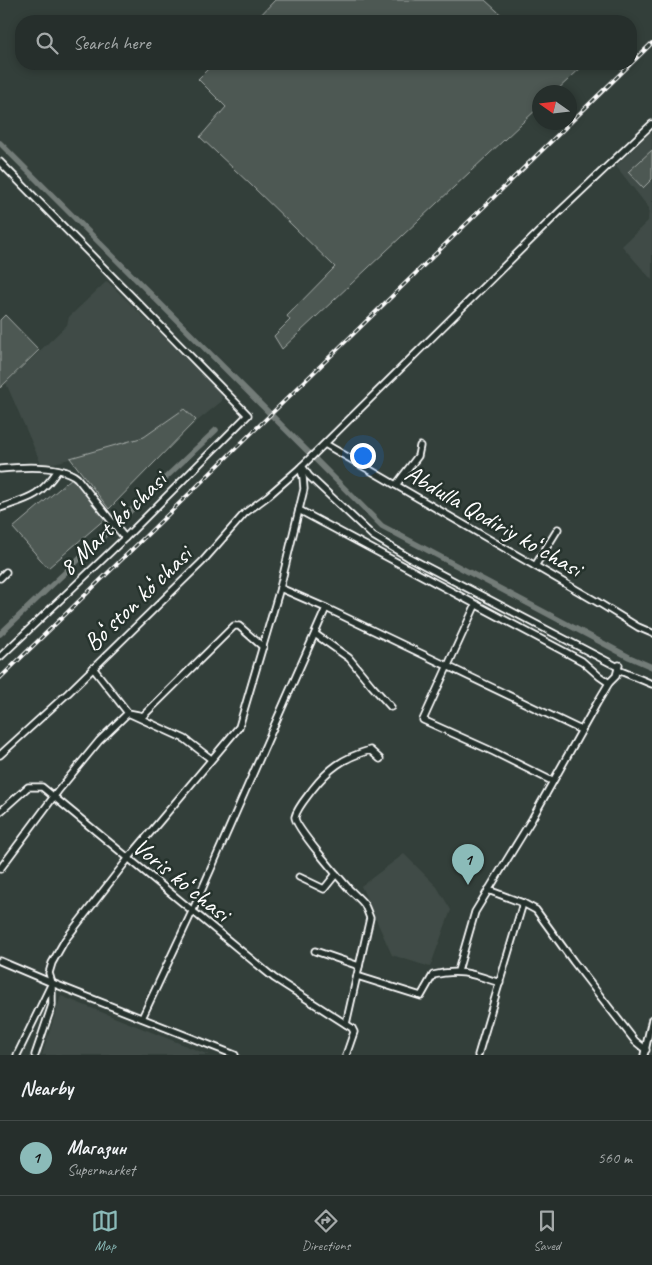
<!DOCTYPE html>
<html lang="en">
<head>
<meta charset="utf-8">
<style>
	:root { --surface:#262f2c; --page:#2e3734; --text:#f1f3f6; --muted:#a4a9a9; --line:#424a48; --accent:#8bbbb9 }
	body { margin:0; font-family:Caveat,sans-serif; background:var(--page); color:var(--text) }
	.compass { position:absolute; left:532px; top:85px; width:45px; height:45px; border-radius:50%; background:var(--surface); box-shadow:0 2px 8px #0003; rotate:284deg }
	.you { position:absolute; left:362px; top:455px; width:18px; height:18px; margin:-12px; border:4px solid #fff; border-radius:50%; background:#1a73e8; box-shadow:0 0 0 8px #1a73e833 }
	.badge { display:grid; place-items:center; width:32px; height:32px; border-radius:50%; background:var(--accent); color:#111; font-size:16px; font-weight:700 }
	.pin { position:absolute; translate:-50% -41px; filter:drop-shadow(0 1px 2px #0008) }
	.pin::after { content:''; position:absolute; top:26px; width:18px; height:15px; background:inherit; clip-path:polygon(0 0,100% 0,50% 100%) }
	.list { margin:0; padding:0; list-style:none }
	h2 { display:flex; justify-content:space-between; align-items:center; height:65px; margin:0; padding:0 20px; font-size:21px }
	h2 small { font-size:16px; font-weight:400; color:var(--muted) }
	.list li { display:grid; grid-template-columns:32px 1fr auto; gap:15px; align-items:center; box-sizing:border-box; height:75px; padding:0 20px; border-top:1px solid var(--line) }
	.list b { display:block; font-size:19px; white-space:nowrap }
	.list p { margin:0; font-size:16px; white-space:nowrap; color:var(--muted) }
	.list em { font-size:16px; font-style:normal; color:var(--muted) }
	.icon { flex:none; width:28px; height:28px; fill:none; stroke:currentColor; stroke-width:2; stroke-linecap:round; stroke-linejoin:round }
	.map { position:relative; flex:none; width:652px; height:1055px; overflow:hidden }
	.search { position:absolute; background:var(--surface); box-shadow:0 2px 8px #0003; left:15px; right:15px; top:15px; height:55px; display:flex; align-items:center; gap:12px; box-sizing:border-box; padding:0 18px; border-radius:20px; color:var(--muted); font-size:19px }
	.sheet { height:140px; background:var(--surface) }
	nav { display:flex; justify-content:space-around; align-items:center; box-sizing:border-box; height:70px; border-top:1px solid var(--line); background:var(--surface); font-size:14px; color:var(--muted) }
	nav a { display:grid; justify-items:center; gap:2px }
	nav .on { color:var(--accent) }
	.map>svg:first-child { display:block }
	.built { fill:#404c47 }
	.green { fill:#4d5853; stroke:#a6aca9 }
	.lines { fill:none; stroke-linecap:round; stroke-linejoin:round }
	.canal { stroke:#737b78; stroke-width:5.5 }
	.street-casing { stroke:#fff; stroke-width:9 }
	.street { stroke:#26332d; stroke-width:5.5 }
	.rail-casing { stroke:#fff; stroke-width:4 }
	.rail { stroke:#26332d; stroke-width:2; stroke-dasharray:5.5; stroke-linecap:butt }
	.labels { text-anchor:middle; stroke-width:5; stroke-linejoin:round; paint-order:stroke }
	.street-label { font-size:25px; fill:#fff; stroke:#26332d }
</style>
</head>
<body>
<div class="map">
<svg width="652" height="1055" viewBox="0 0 652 1055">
	<rect width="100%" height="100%" fill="#333f3a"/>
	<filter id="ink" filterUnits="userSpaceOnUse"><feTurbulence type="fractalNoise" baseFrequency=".02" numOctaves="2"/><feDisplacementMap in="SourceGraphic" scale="10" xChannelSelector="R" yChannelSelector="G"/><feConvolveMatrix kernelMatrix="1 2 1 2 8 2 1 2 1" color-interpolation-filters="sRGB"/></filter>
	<g filter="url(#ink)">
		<g class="built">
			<polygon points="652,131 652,280 622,246 648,221 649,208 616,166"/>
			<polygon points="107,281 221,393 222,401 158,453 144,440 42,466 6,383 67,325 69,317"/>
			<polygon points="404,854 437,887 451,910 430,967 392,955 361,886"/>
			<polygon points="61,996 209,1055 42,1055"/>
		</g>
		<g class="green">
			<polygon points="275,0 485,0 508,21 255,21"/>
			<polygon points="213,64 585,64 555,92 540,92 539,107 282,349 274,336 290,320 287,316 335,267 251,185 200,137 226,107 198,79"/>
			<polygon points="652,150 652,179 643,188 628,172"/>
			<polygon points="5,315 39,350 0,388 0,320"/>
			<polygon points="184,409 196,420 109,509 70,458 144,437"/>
			<polygon points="72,478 106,518 48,568 13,528"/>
		</g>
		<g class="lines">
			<g class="canal">
				<polyline points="0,143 382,526 629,657 652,667"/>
				<polyline points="0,634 216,430"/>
			</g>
			<defs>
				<g id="street">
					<polyline points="0,162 248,415 125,538 0,657"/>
					<polyline points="325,444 599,603 638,627 652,633"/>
					<polyline points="302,466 309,476 373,536 408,557 618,667"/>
					<path d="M0,469c20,-2 61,-5 77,9l48,60"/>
					<polyline points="396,485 418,456 420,446"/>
					<path d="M0,508c29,-10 40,-11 58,-38"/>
					<polyline points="299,510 582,661 599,676 609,683"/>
					<polyline points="535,566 558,529"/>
					<polyline points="0,578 6,572"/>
					<polyline points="476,604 423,720 494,752 552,781"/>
					<polyline points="326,608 581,730"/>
					<polyline points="315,634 349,658 372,686 391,707"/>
					<polyline points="93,668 128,713 143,716 234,626 239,626 263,647"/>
					<polyline points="618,670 652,684"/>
					<polyline points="0,755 68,693 202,562 245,513 268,496 300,468 558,213 652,124"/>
					<polyline points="0,812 28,787 42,787 274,978 352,1028 354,1032 346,1055"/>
					<polyline points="0,869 58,791 99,741 128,713 185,739 211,759"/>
					<polyline points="299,877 324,889 336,874"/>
					<polyline points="488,890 523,903 536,910 573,961 635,1041 646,1050"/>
					<polyline points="315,951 359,966"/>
					<polyline points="0,961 52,983 235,1055"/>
					<polyline points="458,971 475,912 532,819 597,703 609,683 616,676 619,665"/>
					<path d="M357,976l64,20 12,-21c27,-7 42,0 67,8"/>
					<polyline points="142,1018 192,912 326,608 280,588"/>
					<path d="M346,1024l24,-106c-2,-5 -4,-11 -6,-14 -4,-5 -10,-10 -14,-14 -9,-10 -56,-64 -55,-73 2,-9 12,-20 17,-27 17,-22 31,-32 58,-40l10,9"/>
					<polyline points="17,1055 51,985"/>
					<polyline points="35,1055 52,1005 52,983 49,973 52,963 65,940 128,859 239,727 280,588 304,489 303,477 300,468"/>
					<polyline points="478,1055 523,903"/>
					<polyline points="644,1055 652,1019"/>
				</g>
			</defs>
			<use href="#street" class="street-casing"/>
			<use href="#street" class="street"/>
			<defs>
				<polyline id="rail" points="0,678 652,43"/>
			</defs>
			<use href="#rail" class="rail-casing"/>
			<use href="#rail" class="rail"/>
		</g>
	</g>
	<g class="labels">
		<g class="street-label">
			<text transform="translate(494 520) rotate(30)" y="9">Abdulla Qodiriy koʻchasi</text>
			<text transform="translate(112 523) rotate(-44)" y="9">8 Mart koʻchasi</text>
			<text transform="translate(137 598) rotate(-44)" y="9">Boʻston koʻchasi</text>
			<text transform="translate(182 879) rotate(39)" y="9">Voris koʻchasi</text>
		</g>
	</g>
</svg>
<svg class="compass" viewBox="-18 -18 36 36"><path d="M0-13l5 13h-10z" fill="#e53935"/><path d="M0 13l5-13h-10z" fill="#a4a9a9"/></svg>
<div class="you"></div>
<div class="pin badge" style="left:468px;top:885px">1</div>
<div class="search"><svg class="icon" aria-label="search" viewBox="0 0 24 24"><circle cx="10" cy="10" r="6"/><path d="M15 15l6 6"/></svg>Search here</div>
</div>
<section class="sheet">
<h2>Nearby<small></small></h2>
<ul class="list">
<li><span class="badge">1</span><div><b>Магазин</b><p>Supermarket</p></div><em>560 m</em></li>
</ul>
</section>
<nav>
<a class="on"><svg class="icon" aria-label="map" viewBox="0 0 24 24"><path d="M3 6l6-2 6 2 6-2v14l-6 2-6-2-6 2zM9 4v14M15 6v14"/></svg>Map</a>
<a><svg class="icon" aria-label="directions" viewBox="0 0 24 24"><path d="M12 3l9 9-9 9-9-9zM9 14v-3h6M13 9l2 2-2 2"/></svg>Directions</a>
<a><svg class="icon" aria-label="saved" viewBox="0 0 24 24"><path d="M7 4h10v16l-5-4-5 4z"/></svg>Saved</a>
</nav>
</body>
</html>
